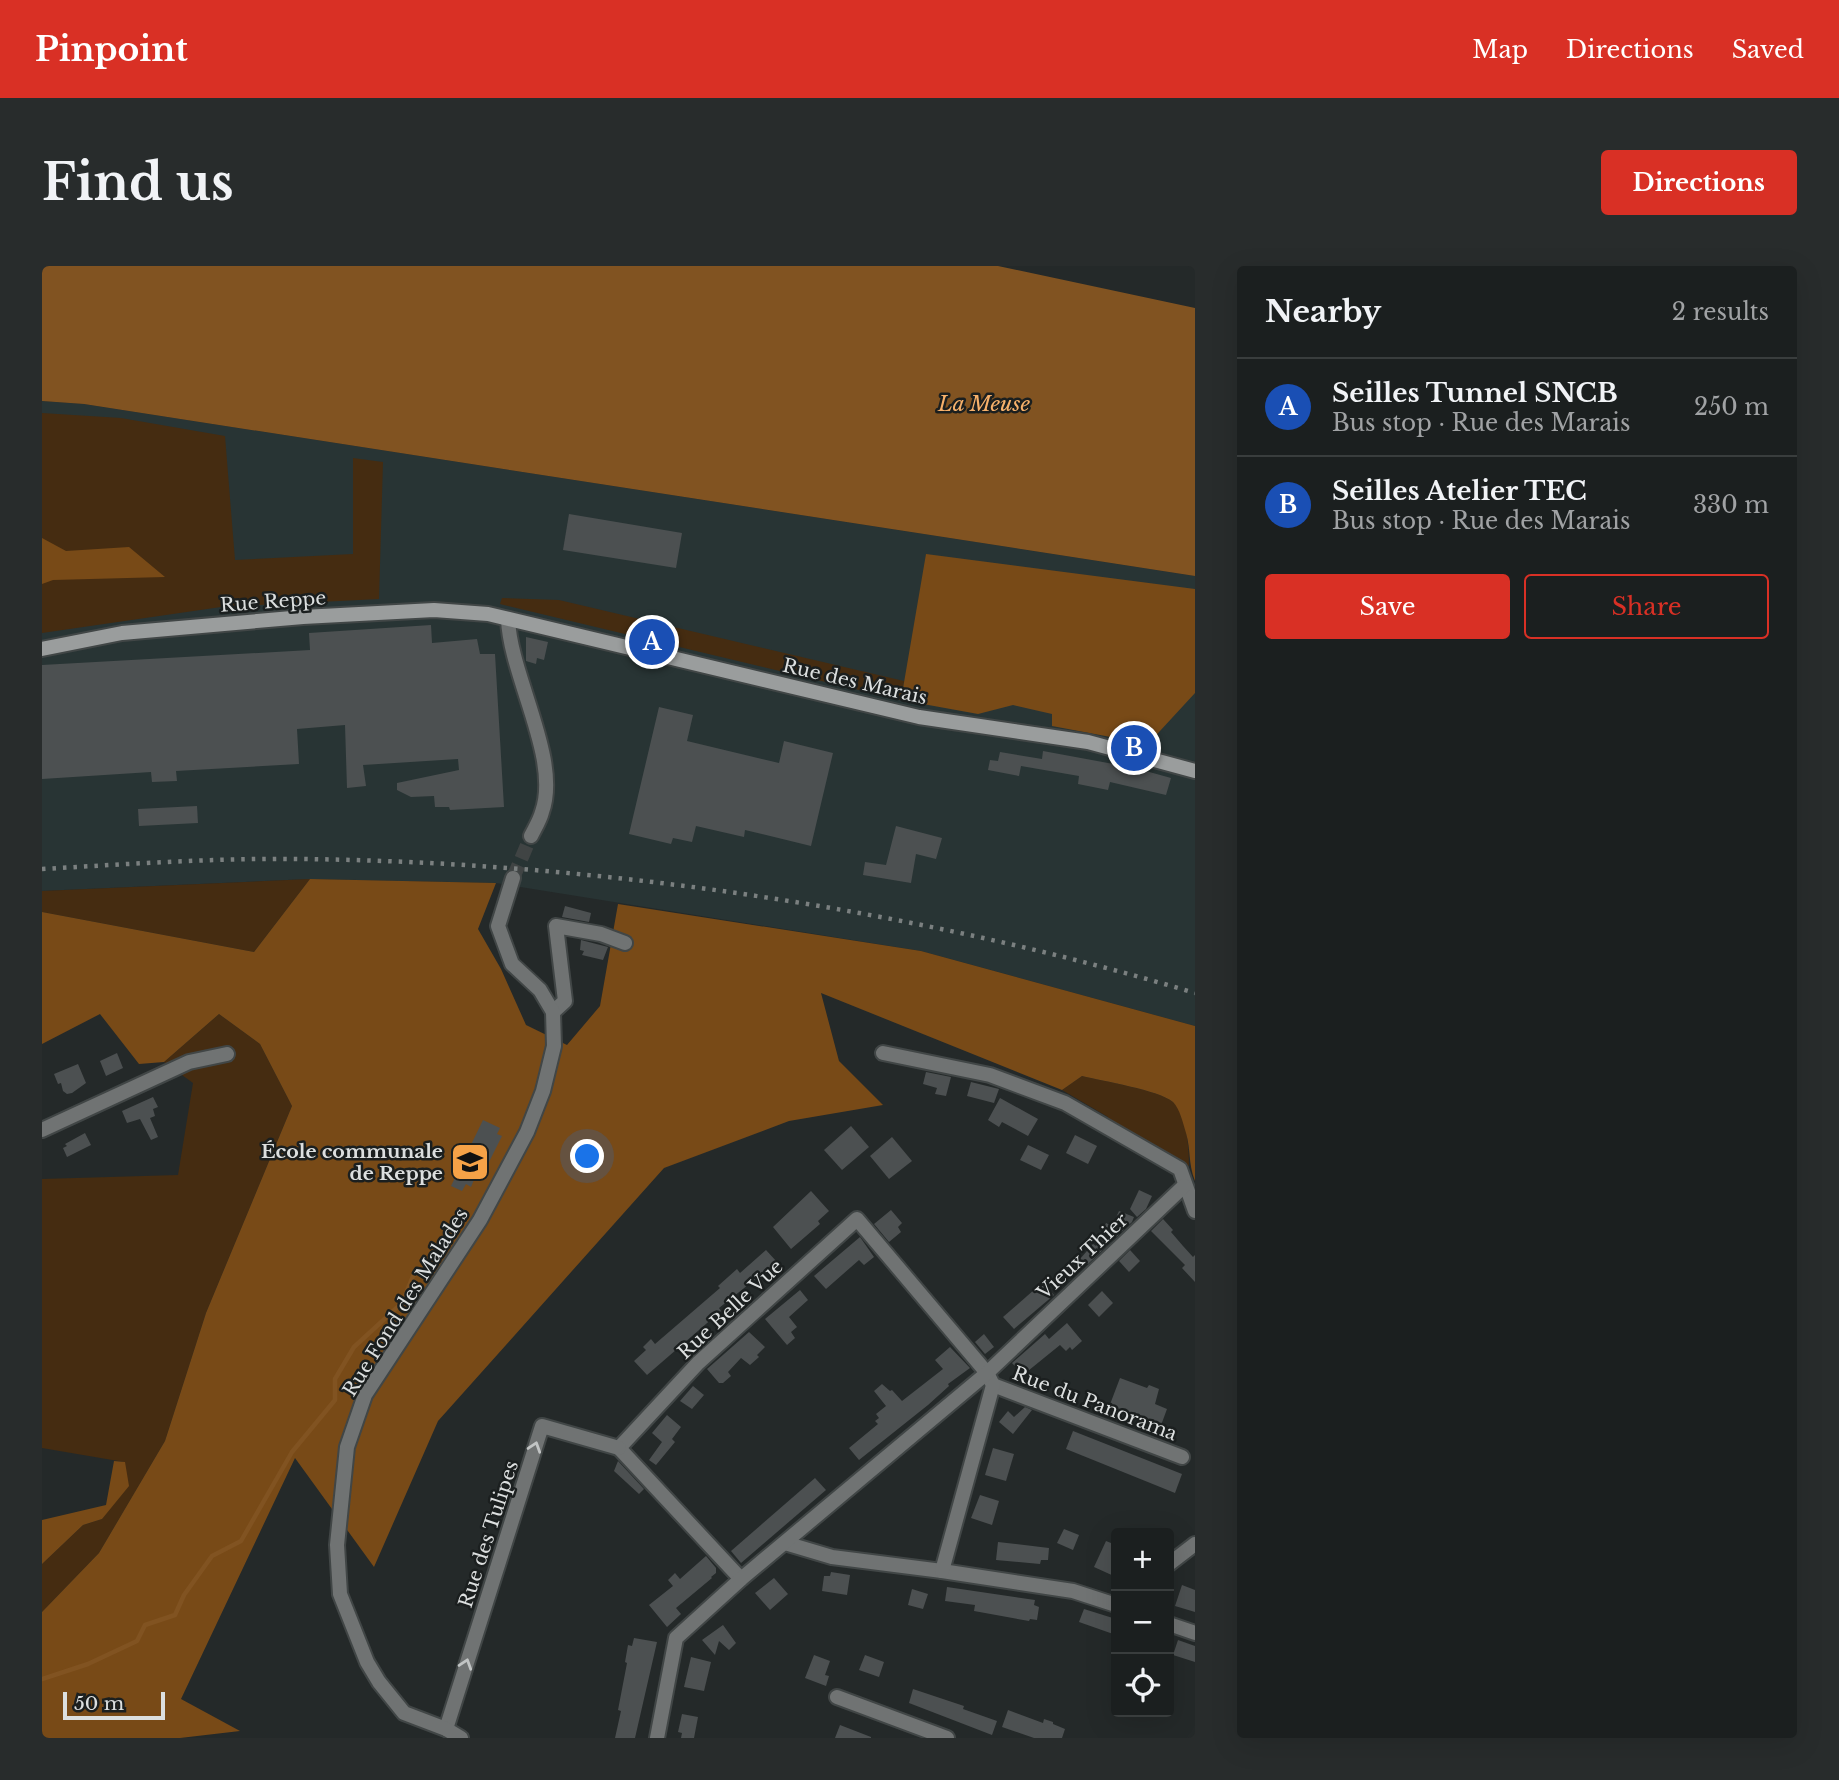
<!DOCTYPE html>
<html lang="en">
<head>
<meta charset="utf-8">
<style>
	:root { --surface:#1b1f1f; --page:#282c2c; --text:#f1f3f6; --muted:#a0a2a4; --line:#393d3d; --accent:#d93025 }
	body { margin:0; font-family:"Libre Baskerville",serif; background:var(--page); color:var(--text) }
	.controls { position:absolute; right:21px; bottom:21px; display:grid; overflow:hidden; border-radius:7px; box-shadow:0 7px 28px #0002 }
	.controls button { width:63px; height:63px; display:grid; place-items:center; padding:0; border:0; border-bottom:2px solid var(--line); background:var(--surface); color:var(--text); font:35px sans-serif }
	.scale { position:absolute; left:21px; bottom:18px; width:102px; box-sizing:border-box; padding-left:7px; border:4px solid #dcdfdf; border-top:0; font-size:19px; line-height:24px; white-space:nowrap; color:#dcdfdf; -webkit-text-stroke:5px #1b1f1f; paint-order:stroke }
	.you { position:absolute; left:546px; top:891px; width:24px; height:24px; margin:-18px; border:5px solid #fff; border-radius:50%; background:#1a73e8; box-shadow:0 0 0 10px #1a73e833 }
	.badge { display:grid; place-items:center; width:46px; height:46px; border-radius:50%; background:var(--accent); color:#fff; font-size:23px; font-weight:700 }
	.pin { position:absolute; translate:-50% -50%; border:4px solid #fff; box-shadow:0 2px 7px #0006 }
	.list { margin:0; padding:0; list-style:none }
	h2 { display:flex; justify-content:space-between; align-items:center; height:91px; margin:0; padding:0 28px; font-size:30px }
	h2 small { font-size:23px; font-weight:400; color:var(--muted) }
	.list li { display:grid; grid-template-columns:46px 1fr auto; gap:21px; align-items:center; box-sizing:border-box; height:98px; padding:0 28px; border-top:2px solid var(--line) }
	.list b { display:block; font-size:26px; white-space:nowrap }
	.list p { margin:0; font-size:23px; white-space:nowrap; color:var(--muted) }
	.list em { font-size:23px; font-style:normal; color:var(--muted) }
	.actions { display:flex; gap:14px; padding:21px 28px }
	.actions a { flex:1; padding:16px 0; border:2px solid var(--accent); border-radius:7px; text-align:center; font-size:24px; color:var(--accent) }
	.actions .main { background:var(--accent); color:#fff }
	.icon { flex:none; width:38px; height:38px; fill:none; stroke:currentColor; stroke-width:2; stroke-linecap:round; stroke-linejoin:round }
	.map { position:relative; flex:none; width:1153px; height:1472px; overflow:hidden; border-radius:7px }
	header { display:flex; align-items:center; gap:42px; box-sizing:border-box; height:98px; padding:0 35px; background:var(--accent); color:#fff }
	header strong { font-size:33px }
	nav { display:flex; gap:38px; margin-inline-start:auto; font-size:24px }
	.intro { display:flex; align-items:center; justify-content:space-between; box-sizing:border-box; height:168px; padding:0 42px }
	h1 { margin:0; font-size:49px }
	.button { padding:18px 32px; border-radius:7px; background:var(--accent); color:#fff; font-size:24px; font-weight:700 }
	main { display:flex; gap:42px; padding:0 42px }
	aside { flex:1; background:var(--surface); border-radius:7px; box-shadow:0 7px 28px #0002 }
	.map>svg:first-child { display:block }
	.built { fill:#283434 }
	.green { fill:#452c11 }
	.forest { fill:#784a17 }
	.water { fill:#815321 }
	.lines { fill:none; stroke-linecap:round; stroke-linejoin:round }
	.stream { stroke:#815321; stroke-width:4.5 }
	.building { fill:#4c5051 }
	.street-tunnel { stroke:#404444; stroke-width:14; stroke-dasharray:14 7; stroke-linecap:butt }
	.street-casing { stroke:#414646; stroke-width:18 }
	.secondary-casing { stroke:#414646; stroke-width:18 }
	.street { stroke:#707373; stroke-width:14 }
	.secondary { stroke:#9a9d9d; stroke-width:14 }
	.rail { stroke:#7b8080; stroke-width:4.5; stroke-dasharray:3.5 7; stroke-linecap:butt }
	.oneway { stroke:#c1c4c4 }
	.labels { text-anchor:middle; stroke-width:5; stroke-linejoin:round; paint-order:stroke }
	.street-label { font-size:19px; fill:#dcdfdf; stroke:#1b1f1f }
	.poi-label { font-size:19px; font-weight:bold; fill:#dcdfdf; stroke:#1b1f1f; text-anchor:end }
	.water-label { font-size:21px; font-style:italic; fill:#f7b16b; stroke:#1b1f1f }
</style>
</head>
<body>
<header>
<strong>Pinpoint</strong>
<nav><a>Map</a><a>Directions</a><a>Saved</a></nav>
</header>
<div class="intro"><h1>Find us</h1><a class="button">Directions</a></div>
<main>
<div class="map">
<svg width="1153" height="1472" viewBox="0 0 1153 1472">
	<rect width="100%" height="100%" fill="#242929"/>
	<polygon class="built" points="0,135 42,138 1153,310 1153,760 879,685 454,617 268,613 0,625"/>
	<g class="green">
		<polygon points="0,147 79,152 183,170 193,294 311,288 311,192 341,196 337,333 179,341 0,367"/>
		<polygon points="460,332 517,334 862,415 859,434 458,338"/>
		<polygon points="268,613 212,686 0,646 0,625"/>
		<polygon points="177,748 218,778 250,840 164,1047 123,1175 57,1287 0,1346 0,1298 41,1259 60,1253 82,1196 0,1182 0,913 136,909 151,817 122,796"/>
		<path d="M1040,810c20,5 77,14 91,26 14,13 16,46 16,64l-83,-45 2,-4 -46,-27z"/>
	</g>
	<g class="forest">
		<polygon points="0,272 24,285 87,281 123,311 11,314 0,318"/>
		<polygon points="884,288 1153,323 1153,427 1106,478 1010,460 1010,448 971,439 936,448 859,434"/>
		<path d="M268,613l186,4 -18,46 23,40 25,56 41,20 33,-39 18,-102 303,47 274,75v155c-7,-18 -4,-31 -9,-48 -3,-10 -6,-24 -13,-31 -14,-12 -71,-21 -91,-26l-20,14 -241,-97 18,68 44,44 -94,16 -125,47 -226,253 -64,146 -79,-109 -114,241 59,32 -60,7h-138v-126l57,-59 66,-112 41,-128 86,-207 -32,-62 -41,-30 -55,48 -25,2 -39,-50 -58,30v-132l212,40z"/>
		<polygon points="72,1195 83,1196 87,1220 60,1253 41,1259 0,1298 0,1254 64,1239"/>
	</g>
	<polygon class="water" points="0,0 956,0 1153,42 1153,310 42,138 0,135"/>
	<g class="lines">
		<polyline class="stream" points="0,1413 46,1398 95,1375 103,1359 133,1349 142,1329 170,1290 199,1275 250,1186 293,1134 293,1113 312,1081 360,1037 371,1010 377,1006 384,1011"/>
	</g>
	<g class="building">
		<polygon points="527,248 640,267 634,302 521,284"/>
		<polygon points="389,359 390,377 435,373 438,388 453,388 462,541 408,544 407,541 393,541 392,530 369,531 355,524 355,517 417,504 416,493 321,499 324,520 305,522 303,459 255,463 257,498 134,505 135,515 110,516 109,506 0,513 0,399 268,384 267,367"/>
		<polygon points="484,371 506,376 502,394 495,392 494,398 484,395"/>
		<polygon points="617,441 651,449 645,475 737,497 742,475 791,487 769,580 703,564 702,571 654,560 650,576 631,572 629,578 587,568"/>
		<polygon points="1001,485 1093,502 1129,512 1124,529 1068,516 1066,524 1036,518 1037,510 979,500 977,510 946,504 948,494 956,495 958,486 1000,493"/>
		<polygon points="155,540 156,557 97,560 96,543"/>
		<polygon points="854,560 900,572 894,593 874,588 869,617 821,609 823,596 844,599"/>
		<polygon points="523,640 549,647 547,656 520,651"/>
		<polygon points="539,674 566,681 561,694 540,689 542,685 538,684"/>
		<polygon points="75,787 81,802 64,810 58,795"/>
		<polygon points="36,798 44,817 30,827 25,828 21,825 19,817 16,818 12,808"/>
		<polygon points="884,806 909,811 904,830 893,828 895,822 881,818"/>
		<polygon points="929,816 957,823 952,837 925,830"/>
		<polygon points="111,831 116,841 111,843 113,850 108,852 116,871 109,874 98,853 85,857 80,845"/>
		<polygon points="958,832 996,853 986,870 960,856 957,861 946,854"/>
		<polygon points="441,854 458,862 455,868 460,870 439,912 434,909 429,921 424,918 420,925 409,920"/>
		<polygon points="809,860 827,881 800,904 782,884"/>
		<polygon points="43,867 49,879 25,891 21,882 25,880 23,878"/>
		<polygon points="1033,869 1055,880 1046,898 1024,887"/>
		<polygon points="850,871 870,895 847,913 828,890"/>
		<polygon points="986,879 1007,889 999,904 978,894"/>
		<polygon points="1097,924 1110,930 1104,943 1095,951 1088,943"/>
		<polygon points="769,925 787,945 776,955 778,958 749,983 731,961"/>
		<polygon points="849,944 860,957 856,961 859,966 847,976 832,958"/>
		<polygon points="1077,945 1092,951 1090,956 1046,998 1038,993 1051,978 1054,980 1064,957 1070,960"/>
		<polygon points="1121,953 1131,964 1129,966 1141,980 1151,991 1153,989 1153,1016 1140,1002 1143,999 1109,965"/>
		<polygon points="818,971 832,991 822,999 817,994 784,1023 772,1010"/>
		<polygon points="724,984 735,996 677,1042 679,1045 605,1109 592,1095 604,1084 601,1081 609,1073 613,1078 678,1022 676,1020 695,1003 698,1007"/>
		<polygon points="1088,984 1098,995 1087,1006 1077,995"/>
		<polygon points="1001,1016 1012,1029 972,1063 961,1051"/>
		<polygon points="758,1024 766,1034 747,1051 755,1061 749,1066 753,1072 745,1079 723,1053"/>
		<polygon points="1060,1025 1071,1037 1057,1051 1046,1039"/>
		<polygon points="1025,1057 1040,1075 1030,1084 1028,1081 1024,1085 1018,1079 981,1109 970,1097 1003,1068 1007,1073"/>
		<polygon points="707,1066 723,1081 715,1089 717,1091 708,1099 699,1092 686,1106 689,1110 681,1117 677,1117 665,1103"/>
		<polygon points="942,1068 952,1081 943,1088 933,1076"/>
		<polygon points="908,1081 928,1102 906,1118 907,1120 886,1139 817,1194 807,1182 836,1158 833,1155 837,1152 834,1148 844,1140 832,1125 840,1118 848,1125 850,1124 860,1135 901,1103 893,1094"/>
		<polygon points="1078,1112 1105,1122 1107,1119 1117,1123 1113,1138 1125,1143 1118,1162 1101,1156 1102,1153 1067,1141"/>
		<polygon points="651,1120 662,1129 650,1143 638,1135"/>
		<polygon points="983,1141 990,1144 971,1168 957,1156 966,1145 972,1151"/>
		<polygon points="625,1149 639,1161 630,1173 633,1176 614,1199 607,1194 620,1176 610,1167"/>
		<polygon points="1031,1165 1140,1208 1133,1227 1024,1183"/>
		<polygon points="951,1182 972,1188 964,1215 943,1209"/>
		<polygon points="576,1195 602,1223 597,1228 572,1205"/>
		<polygon points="773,1212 784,1224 699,1297 689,1285"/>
		<polygon points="938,1229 957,1235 950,1259 929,1252"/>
		<polygon points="1022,1263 1037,1269 1031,1284 1015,1277"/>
		<polygon points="1064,1275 1074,1279 1074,1311 1052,1301"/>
		<polygon points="956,1276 1007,1282 1006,1294 999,1294 998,1298 954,1294"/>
		<polygon points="664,1290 674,1302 674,1307 669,1311 670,1312 634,1342 639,1348 625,1361 607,1339 631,1320 626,1314 633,1307 638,1313"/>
		<polygon points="789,1306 808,1309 805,1329 780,1325 782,1310 788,1310"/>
		<polygon points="732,1312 746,1328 728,1344 713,1327"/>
		<polygon points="1140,1319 1153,1324 1153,1346 1133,1340"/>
		<polygon points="905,1321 993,1334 992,1339 997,1341 995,1354 988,1353 987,1355 932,1345 933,1339 903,1335"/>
		<polygon points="870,1323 886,1328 881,1343 866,1339"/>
		<polygon points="1042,1343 1074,1353 1074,1369 1037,1356"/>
		<polygon points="681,1359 694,1377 687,1384 677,1375 673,1389 660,1374"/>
		<polygon points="592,1372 615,1376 593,1472 573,1472 579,1445 576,1444 585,1397 583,1396 586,1379 590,1380"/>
		<polygon points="1136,1374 1153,1380 1153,1396 1131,1389"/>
		<polygon points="772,1389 788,1395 783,1409 787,1410 784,1420 763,1412"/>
		<polygon points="823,1389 842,1396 837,1411 817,1404"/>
		<polygon points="649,1391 669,1396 662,1425 642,1421"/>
		<polygon points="871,1423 922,1440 921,1443 955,1455 950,1469 867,1437"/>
		<polygon points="966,1444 1001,1457 1002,1453 1011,1456 1011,1458 1023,1463 1020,1472 992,1472 960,1461"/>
		<polygon points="640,1448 656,1451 652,1472 639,1472 640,1467 636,1466"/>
		<polygon points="798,1459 829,1471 829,1472 793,1472"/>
	</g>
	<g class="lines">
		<polyline class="street-tunnel" points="471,612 489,570"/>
		<defs>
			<g id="street">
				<path d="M466,353c2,57 53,140 34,193 -2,8 -7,16 -11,24"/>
				<polyline points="511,746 523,735 514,660 559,668 583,677"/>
				<polyline points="841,787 948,809 1023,837 1138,903 1153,945"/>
				<polyline points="0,864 147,796 185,788"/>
				<polyline points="951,1119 1140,1191"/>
				<polyline points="743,1277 790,1291 900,1305 1031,1325 1074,1339"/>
				<polyline points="1127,1298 1153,1278"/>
				<polyline points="699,1313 577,1182 656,1097 815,953 945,1107 951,1119 900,1305"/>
				<polyline points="1127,1358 1153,1367"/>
				<polyline points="795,1431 905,1472"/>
				<polyline points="404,1463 500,1160 577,1182"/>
				<polyline points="419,1472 404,1463 362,1447 337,1416 325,1396 298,1328 295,1279 305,1181 323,1129 438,954 485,866 501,825 512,780 511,746 498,724 470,698 456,660 471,612"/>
				<polyline points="615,1472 634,1372 699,1313 945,1107 1142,920"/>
			</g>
			<polyline id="secondary" points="0,383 80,367 261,351 392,344 446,348 877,451 1046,476 1153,505"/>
		</defs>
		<use href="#street" class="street-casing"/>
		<use href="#secondary" class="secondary-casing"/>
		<use href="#street" class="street"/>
		<use href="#secondary" class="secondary"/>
		<path class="rail" d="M0,603c86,-5 172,-11 258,-10 295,3 611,49 895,134"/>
	</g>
	<defs><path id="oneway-chevron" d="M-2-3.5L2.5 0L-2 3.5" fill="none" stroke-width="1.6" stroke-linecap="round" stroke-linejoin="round" transform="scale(1.75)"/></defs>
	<g class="oneway">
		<use href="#oneway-chevron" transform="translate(493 1181) rotate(-72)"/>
		<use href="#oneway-chevron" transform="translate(424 1398) rotate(-72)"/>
	</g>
	<defs>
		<symbol id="school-square" viewBox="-11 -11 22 22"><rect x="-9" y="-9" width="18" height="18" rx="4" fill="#f6a247" stroke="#1b1f1f"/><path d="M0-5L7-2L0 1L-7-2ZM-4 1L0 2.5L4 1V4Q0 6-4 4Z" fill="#111"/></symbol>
	</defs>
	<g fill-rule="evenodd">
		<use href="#school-square" x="406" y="874" width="44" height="44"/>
	</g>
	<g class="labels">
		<g class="street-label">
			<text transform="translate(231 335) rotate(-4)" y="7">Rue Reppe</text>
			<text transform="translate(813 415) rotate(13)" y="7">Rue des Marais</text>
			<text transform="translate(1040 990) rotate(-43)" y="7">Vieux Thier</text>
			<text transform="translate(363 1036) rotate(-58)" y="7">Rue Fond des Malades</text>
			<text transform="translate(688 1043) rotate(-43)" y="7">Rue Belle Vue</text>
			<text transform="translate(1053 1137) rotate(21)" y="7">Rue du Panorama</text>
			<text transform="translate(446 1268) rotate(-72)" y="7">Rue des Tulipes</text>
		</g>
		<g class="poi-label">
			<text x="401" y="892">École communale<tspan x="401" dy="22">de Reppe</tspan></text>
		</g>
		<g class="water-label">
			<text x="942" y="145">La Meuse</text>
		</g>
	</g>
</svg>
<div class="controls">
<button>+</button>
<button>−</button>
<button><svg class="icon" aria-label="locate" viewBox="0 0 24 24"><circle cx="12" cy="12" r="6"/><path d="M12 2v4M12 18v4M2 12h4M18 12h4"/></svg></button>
</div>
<div class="scale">50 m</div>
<div class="you"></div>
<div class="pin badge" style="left:610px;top:376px;background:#1a4fb4">A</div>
<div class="pin badge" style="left:1092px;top:482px;background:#1a4fb4">B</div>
</div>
<aside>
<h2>Nearby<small>2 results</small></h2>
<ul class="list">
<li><span class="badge" style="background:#1a4fb4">A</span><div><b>Seilles Tunnel SNCB</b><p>Bus stop · Rue des Marais</p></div><em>250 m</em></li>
<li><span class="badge" style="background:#1a4fb4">B</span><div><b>Seilles Atelier TEC</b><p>Bus stop · Rue des Marais</p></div><em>330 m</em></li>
</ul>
<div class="actions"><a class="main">Save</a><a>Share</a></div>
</aside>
</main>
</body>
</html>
